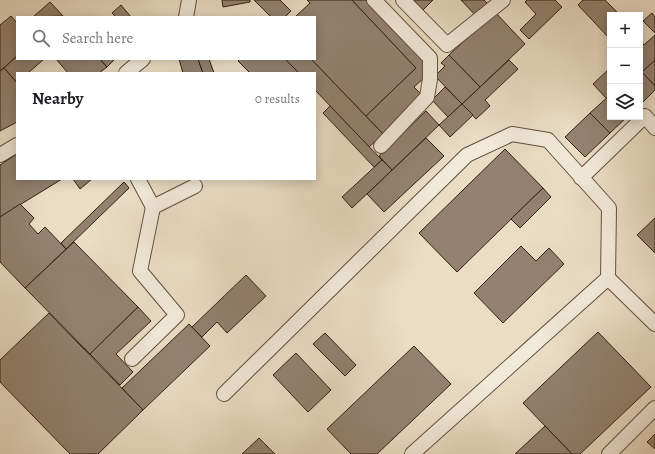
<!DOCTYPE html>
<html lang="en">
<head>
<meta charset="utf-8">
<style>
	:root { --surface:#fff; --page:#f6f6f6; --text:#202124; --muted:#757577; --line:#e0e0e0 }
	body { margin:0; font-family:Alegreya,serif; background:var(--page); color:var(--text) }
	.controls { position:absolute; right:12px; top:12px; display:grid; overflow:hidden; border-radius:0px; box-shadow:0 2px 10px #0003 }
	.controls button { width:36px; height:36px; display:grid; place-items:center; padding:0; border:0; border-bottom:1px solid var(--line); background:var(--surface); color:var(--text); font:20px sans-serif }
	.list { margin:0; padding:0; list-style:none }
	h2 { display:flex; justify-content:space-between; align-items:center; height:52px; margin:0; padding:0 16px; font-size:17px }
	h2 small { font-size:13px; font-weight:400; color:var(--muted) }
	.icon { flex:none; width:22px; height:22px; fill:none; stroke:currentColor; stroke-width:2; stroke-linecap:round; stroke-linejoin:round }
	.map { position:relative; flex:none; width:655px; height:454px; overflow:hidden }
	.search { position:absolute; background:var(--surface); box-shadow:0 2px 10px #0003; left:16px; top:16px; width:300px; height:44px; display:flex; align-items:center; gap:10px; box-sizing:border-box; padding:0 14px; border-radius:0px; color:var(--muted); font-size:15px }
	.panel { position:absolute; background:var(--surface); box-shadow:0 2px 10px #0003; left:16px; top:72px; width:300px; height:108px; border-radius:0px }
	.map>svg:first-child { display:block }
	.building { fill:#938270; stroke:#342014 }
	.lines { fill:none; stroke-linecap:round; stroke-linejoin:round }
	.minor-casing { stroke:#624f40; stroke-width:16 }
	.minor { stroke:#f1e9d9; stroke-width:14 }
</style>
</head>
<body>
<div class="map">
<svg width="655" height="454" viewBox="0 0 655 454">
	<rect width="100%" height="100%" fill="#eaddc4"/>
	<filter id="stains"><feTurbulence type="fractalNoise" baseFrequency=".005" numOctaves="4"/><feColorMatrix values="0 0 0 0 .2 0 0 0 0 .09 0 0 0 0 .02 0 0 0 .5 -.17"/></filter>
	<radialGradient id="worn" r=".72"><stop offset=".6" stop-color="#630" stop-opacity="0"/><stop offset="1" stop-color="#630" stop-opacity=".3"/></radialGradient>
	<g class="building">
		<polygon points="222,0 250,0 250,2 223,7"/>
		<polygon points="254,0 280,0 291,11 285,17 271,17"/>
		<polygon points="307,0 352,0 416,68 366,116 311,59 315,59 315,17 295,17 310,3"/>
		<polygon points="352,0 367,0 424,60 425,77 414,87 423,96 383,134 366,116 416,68"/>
		<polygon points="412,0 433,0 422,11"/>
		<polygon points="461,0 484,0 489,5 477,17"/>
		<polygon points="527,0 555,0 562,7 529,39 520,30 536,14 525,2"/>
		<polygon points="583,0 605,0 620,15 610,15 610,39 578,5"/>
		<polygon points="50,2 63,16 33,17"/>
		<polygon points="121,5 131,17 116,17 112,13"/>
		<polygon points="495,12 525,44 480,87 449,55"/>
		<polygon points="652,13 655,17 655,33 643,21"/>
		<polygon points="11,16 17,23 17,56 0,71 0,25"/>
		<polygon points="655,35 655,60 642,72 640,70 640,40 644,45"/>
		<polygon points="449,55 480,87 462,104 435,76 445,66 441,63"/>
		<polygon points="17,56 17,59 44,59 28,73 17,73 17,83 4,68"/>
		<polygon points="56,59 100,59 107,67 99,73 68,73"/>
		<polygon points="100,59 115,59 107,67"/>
		<polygon points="179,59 198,59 203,73 183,73"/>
		<polygon points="198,59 209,59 214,73 203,73"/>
		<polygon points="240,59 285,59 299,73 250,73 238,61"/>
		<polygon points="285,59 311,59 383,134 369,147 315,90 315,73 299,73"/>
		<polygon points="509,60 518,69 485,100 490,106 476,119 462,104"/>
		<polygon points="655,60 655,86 642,72"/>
		<polygon points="4,68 17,83 17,122 0,131 0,71"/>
		<polygon points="609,69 610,95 606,98 593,84"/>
		<polygon points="640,70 655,86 655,90 640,105"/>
		<polygon points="445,87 462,104 448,117 432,100"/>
		<polygon points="610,95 610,117 627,117 610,133 590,113"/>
		<polygon points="462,104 473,115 450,137 439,125"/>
		<polygon points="330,106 382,160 374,167 323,113"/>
		<polygon points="426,111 439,125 392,170 379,156"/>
		<polygon points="590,113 610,133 585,157 565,137"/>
		<polygon points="426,138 444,156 384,212 367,194"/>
		<polygon points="505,149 543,188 457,272 419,233"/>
		<polygon points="17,154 17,179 62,179 0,217 0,165"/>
		<polygon points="382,160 392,170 352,208 342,197"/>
		<polygon points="73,179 92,179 80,189"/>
		<polygon points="124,182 129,188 66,249 61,243"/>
		<polygon points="543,188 551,197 520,228 511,219"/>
		<polygon points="20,204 34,218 29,224 38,234 45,227 66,249 25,288 0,262 0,217"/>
		<polygon points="655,218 655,253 637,235"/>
		<polygon points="74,242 138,307 90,354 25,288"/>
		<polygon points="521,246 536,261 549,248 564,264 503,323 474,293"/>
		<polygon points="246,275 266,296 227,333 217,322 202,337 192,327"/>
		<polygon points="138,307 151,321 116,354 133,372 120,385 90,354"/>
		<polygon points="49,313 143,410 98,454 70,454 0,382 0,360"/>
		<polygon points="189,324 210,346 143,410 122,388"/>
		<polygon points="598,332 651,387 580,454 572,454 523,403"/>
		<polygon points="325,333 356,365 345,376 313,344"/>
		<polygon points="414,346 451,384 377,454 351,454 327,429"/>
		<polygon points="296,353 331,390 308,412 273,375"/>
		<polygon points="545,426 572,454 515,454"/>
		<polygon points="655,434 655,449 647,442"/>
		<polygon points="259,438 275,454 242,454"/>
	</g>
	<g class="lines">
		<defs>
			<g id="minor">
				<polyline points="374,0 430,58 430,79 427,97 381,146"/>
				<polyline points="403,0 447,45 503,0"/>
				<polyline points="186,17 189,0"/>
				<polyline points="126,73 143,59"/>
				<polyline points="0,155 17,145"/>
				<polyline points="581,178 645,116 655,128"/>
				<polyline points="153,207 195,186"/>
				<polyline points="608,278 655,324"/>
				<polyline points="132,359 177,315 140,271 153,207 138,179"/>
				<polyline points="224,394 467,155 512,134 548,140 609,208 608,278 412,454"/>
				<polyline points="609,454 655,408"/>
			</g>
		</defs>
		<use href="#minor" class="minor-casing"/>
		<use href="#minor" class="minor"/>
	</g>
	<rect width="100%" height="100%" filter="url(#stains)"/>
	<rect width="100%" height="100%" fill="url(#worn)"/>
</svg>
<div class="controls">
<button>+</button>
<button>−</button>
<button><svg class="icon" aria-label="layers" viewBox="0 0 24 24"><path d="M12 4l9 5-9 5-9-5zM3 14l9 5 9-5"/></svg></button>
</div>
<div class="search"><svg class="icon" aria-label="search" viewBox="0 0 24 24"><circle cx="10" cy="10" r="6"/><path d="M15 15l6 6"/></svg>Search here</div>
<section class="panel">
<h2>Nearby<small>0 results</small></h2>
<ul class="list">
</ul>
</section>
</div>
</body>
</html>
